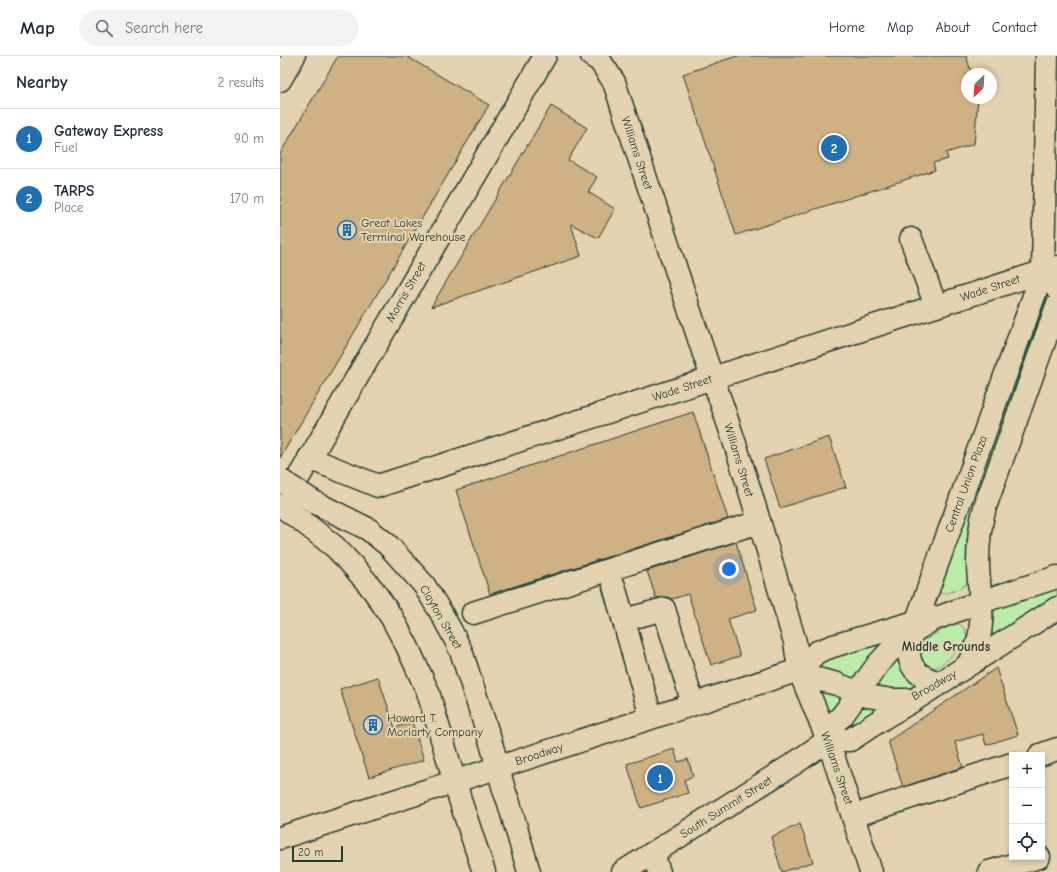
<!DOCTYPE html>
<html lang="en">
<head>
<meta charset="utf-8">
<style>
	:root { --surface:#fff; --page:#f2f2f3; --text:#1f2937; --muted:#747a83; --line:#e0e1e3; --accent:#1f6fb2 }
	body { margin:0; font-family:"Comic Neue",sans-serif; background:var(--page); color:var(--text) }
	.controls { position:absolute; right:12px; bottom:12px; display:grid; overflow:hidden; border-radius:0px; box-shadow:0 2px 6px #0003 }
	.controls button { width:36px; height:36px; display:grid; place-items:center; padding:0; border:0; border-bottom:1px solid var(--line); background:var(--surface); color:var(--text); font:20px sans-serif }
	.compass { position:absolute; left:681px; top:12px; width:36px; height:36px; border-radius:50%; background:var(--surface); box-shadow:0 2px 6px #0003; rotate:205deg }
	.scale { position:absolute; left:12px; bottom:10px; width:51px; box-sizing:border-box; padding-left:4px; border:2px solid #1f3d34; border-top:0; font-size:11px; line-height:14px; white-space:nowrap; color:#1f3d34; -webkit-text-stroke:3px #e4d3b0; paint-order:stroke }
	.you { position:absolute; left:449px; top:513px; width:14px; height:14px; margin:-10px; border:3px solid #fff; border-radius:50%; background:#1a73e8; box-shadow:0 0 0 6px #1a73e833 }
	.badge { display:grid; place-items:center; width:26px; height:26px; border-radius:50%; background:var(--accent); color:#fff; font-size:13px; font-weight:700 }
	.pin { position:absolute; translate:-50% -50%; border:2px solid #fff; box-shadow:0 1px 4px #0006 }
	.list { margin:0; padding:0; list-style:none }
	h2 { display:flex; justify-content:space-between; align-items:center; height:52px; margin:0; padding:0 16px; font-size:17px }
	h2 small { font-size:13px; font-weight:400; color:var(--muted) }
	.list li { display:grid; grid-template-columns:26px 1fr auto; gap:12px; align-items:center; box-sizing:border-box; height:60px; padding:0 16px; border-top:1px solid var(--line) }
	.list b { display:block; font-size:15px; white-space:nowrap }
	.list p { margin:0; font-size:13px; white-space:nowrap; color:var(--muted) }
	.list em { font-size:13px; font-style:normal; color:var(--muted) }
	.icon { flex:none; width:22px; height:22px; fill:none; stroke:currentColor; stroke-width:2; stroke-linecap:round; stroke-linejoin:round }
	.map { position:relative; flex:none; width:777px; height:816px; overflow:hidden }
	header { display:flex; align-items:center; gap:24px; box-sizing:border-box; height:56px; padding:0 20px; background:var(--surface); border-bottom:1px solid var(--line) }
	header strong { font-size:19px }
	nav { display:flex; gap:22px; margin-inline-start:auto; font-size:14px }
	.search { width:280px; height:36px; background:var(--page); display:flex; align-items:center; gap:10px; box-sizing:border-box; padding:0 14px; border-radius:22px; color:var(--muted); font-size:15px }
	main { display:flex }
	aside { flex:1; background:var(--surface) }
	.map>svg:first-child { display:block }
	.green { fill:#bfeba8; stroke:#6f946e }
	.building { fill:#cfb284; stroke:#1f3d34 }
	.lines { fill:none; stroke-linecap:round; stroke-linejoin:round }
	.minor-casing { stroke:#1f3d34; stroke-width:25 }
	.major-casing { stroke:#1f3d34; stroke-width:25 }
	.minor { stroke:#e4d3b0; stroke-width:22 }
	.major { stroke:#e4d3b0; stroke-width:22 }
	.major-bridge-casing { stroke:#1f3d34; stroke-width:25; stroke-linecap:butt }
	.major-bridge { stroke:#e4d3b0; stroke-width:22 }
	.labels { text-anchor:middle; stroke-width:4; stroke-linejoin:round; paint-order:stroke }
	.street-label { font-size:12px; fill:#1f3d34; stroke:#e4d3b0 }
	.poi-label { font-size:12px; fill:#1f3d34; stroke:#e4d3b0; text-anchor:start }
	.neighbourhood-label { font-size:13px; font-weight:bold; fill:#1f3d34; stroke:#e4d3b0 }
</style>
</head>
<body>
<header>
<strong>Map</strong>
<div class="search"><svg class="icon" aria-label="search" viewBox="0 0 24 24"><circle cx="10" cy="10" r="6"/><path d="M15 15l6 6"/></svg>Search here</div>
<nav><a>Home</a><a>Map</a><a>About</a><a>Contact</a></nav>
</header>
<main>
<aside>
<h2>Nearby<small>2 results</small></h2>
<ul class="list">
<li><span class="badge">1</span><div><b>Gateway Express</b><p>Fuel</p></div><em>90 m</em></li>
<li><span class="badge">2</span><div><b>TARPS</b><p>Place</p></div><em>170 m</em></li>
</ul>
</aside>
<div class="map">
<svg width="777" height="816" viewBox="0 0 777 816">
	<rect width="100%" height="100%" fill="#e4d3b0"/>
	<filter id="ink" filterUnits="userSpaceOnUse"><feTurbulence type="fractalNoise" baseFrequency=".025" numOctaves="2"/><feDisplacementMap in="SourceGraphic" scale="8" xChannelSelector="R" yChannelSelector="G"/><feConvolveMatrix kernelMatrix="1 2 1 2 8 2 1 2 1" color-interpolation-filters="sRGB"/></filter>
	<g filter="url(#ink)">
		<g class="green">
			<path d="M771,226l1,1 -80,226c-6,25 -7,49 -4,74 -8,5 -19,12 -29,10z"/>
			<polygon points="775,534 777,536 777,540 720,577 716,579 713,578 712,575 715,554 719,552"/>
			<path d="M675,568c5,0 8,2 10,6 6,11 -7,19 -14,26 -4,4 -9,9 -15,12 -13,-1 -16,-11 -18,-22l2,-3 27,-16z"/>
			<polygon points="604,585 576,622 573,623 552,615 533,613 529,607"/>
			<path d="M618,603l19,25c-9,8 -29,4 -41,3 0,-1 0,-2 0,-3 2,-5 18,-22 22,-25z"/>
			<polygon points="538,633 561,640 561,642 559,644 547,658"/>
			<polygon points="582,650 584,650 596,653 596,656 577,666 568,669"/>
		</g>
		<g class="building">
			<polygon points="58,0 126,0 209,49 0,402 0,98"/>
			<polygon points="457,0 686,0 692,18 687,18 687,42 698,42 694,88 666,97 668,103 653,107 655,114 456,179 403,18"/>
			<polygon points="271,50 307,72 288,104 317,121 308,136 335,153 318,182 291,168 301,200 151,251"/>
			<polygon points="413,356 448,463 210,538 176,434"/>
			<polygon points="549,381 566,431 500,452 484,403"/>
			<polygon points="456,486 477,554 448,563 460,600 431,609 408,538 392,543 387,541 376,542 367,515"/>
			<polygon points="716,612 738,679 706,689 703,678 675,686 683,711 623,731 608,685"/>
			<polygon points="98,621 115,672 132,666 144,704 89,721 60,633"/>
			<polygon points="394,693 398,706 408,703 413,720 404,724 408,737 361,752 347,708"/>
			<polygon points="520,768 533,806 502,816 491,781"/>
		</g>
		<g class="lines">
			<defs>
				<g id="minor">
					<path d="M312,0l8,5 14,21 92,278c33,89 59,181 86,272l3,10 4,28 29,70 43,132"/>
					<polyline points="0,24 14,0"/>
					<polyline points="631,183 656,250"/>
					<polyline points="763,215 773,226 777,233"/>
					<polyline points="29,402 98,430 777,211"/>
					<polyline points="3,448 265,0"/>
					<polyline points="334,530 371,661"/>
					<polyline points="193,557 479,466"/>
					<polyline points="344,564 384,553 413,648"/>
					<path d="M688,609c3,-7 7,-13 9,-20 9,-27 1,-56 1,-83 0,-19 2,-37 7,-55l72,-201"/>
					<polyline points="519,614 537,623 557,628 587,640 613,644 634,644"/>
					<path d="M659,627c-24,-8 -32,-16 -30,-41l134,-371 4,-215"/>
					<polyline points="760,699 777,693"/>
					<polyline points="573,760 732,708"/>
					<polyline points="0,782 519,614 537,596 553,590 652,561"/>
					<polyline points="373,797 379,816"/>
					<polyline points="709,816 759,801"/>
				</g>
				<g id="major">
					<polyline points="34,446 88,473 108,489 144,529 160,555 171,575 181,595 211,687 225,737 228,744 249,816"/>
					<polyline points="22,465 55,491 74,511 94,535 112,562 127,590 148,636 182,750 204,816"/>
					<polyline points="548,684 553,668 562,660 570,649 578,636 598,608 611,594 632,576 652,564 689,550 777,521"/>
					<polyline points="343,816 515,707 548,684 570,684 605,661 634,644 777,552"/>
				</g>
			</defs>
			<use href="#minor" class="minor-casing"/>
			<use href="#major" class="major-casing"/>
			<use href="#minor" class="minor"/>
			<use href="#major" class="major"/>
			<defs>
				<g id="major-bridge">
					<polyline points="0,424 34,446"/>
					<polyline points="0,449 22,465"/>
				</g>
			</defs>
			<use href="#major-bridge" class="major-bridge-casing"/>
			<use href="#major-bridge" class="major-bridge"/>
		</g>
	</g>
	<defs>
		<symbol id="building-ring" viewBox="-11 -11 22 22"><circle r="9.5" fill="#e4d3b0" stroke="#1f6fb2" stroke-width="1.5"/><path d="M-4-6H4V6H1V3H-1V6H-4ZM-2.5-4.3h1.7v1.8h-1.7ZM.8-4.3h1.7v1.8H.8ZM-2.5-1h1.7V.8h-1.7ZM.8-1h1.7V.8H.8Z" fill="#1f6fb2"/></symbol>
	</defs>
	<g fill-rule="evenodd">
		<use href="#building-ring" x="56" y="163" width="22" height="22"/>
		<use href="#building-ring" x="82" y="658" width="22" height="22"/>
	</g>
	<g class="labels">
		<g class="street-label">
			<text transform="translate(357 97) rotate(72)" y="4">Williams Street</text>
			<text transform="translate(710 232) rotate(-18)" y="4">Wade Street</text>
			<text transform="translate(126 236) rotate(-60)" y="4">Morris Street</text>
			<text transform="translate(402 332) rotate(-18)" y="4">Wade Street</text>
			<text transform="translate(459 404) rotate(73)" y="4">Williams Street</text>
			<text transform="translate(686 428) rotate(-70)" y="4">Central Union Plaza</text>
			<text transform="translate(161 561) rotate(60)" y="4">Clayton Street</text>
			<text transform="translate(654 629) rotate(-30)" y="4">Broadway</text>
			<text transform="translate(259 698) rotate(-18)" y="4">Broadway</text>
			<text transform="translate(557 712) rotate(71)" y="4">Williams Street</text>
			<text transform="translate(446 751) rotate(-32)" y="4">South Summit Street</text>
		</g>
		<g class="poi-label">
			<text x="81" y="171">Great Lakes<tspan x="81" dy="14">Terminal Warehouse</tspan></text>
			<text x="107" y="666">Howard T.<tspan x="107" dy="14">Moriarty Company</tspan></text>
		</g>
		<g class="neighbourhood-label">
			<text x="666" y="595">Middle Grounds</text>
		</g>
	</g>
</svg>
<div class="controls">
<button>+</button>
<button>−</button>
<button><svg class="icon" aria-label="locate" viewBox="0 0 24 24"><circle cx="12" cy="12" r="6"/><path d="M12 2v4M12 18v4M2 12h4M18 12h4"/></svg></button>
</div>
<svg class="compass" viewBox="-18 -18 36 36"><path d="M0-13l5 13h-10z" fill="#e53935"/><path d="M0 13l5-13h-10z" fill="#747a83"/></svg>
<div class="scale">20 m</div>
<div class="you"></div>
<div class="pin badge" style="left:380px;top:722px">1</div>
<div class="pin badge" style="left:554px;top:92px">2</div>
</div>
</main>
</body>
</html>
